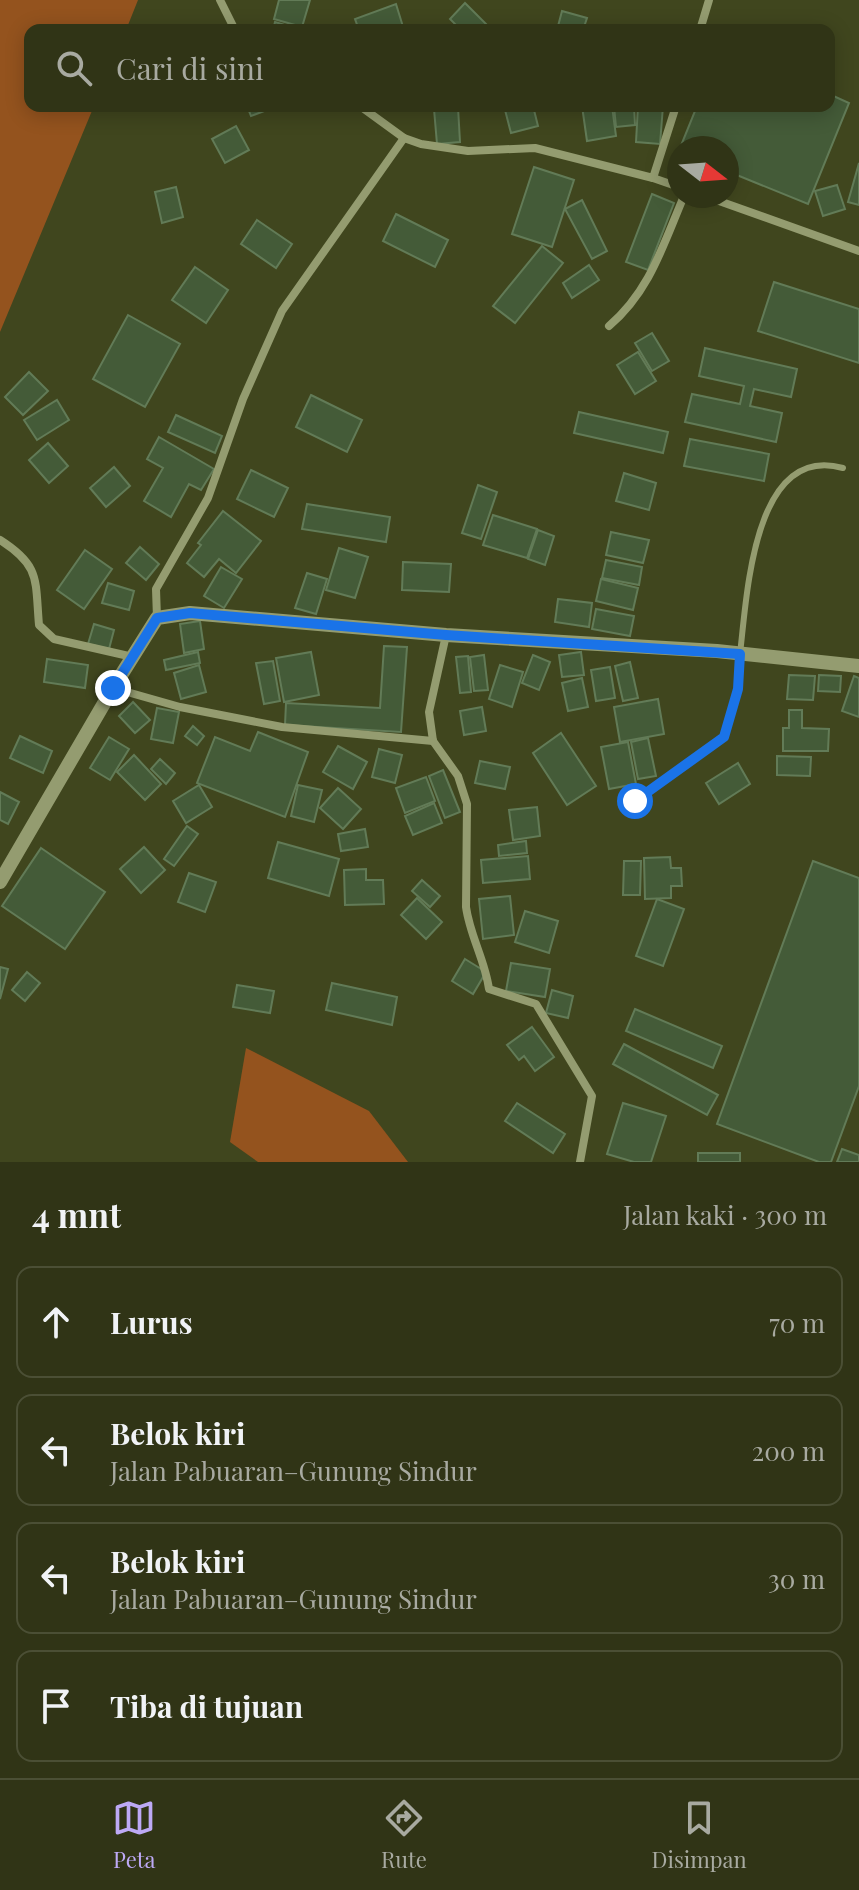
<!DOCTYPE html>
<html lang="id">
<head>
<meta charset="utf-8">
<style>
	:root { --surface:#303416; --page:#383c1f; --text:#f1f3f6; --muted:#a8aaa1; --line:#4b4f35; --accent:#bda9f5 }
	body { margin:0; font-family:"Playfair Display",serif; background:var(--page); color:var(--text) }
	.compass { position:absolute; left:667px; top:136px; width:72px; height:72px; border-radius:50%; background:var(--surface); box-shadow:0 4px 20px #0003; rotate:107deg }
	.stop { position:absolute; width:24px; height:24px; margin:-18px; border:6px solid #1a73e8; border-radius:50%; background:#fff }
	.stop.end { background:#1a73e8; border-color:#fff; box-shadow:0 2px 8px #0008 }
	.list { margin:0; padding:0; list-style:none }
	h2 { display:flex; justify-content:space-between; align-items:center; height:104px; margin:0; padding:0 32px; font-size:34px }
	h2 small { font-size:26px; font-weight:400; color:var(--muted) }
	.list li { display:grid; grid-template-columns:52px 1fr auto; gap:24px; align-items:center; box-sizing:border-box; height:112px; margin:0 16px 16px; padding:0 16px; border:2px solid var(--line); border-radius:16px }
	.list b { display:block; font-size:30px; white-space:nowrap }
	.list p { margin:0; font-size:26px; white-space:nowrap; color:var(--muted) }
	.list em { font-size:26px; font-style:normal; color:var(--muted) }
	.icon { flex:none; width:44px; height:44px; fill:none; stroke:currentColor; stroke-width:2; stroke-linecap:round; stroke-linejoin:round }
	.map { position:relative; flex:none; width:859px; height:1162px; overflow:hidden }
	.search { position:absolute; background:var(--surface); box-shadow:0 4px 20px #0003; left:24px; right:24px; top:24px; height:88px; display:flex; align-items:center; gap:20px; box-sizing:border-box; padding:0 28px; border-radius:16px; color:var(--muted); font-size:30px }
	.sheet { height:616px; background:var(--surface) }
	nav { display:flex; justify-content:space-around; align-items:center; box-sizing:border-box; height:112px; border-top:2px solid var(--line); background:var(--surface); font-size:22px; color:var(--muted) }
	nav a { display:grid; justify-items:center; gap:4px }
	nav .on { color:var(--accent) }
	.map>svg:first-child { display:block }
	.green { fill:#94531e }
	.building { fill:#445b38; stroke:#627b57; stroke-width:2 }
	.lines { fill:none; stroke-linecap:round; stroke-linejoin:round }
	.service { stroke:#949c70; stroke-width:6 }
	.minor { stroke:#949c70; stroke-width:8 }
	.tertiary { stroke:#949c70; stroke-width:14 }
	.route { stroke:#1a73e8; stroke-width:10 }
</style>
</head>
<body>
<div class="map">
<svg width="859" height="1162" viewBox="0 0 859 1162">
	<rect width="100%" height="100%" fill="#40461e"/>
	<g class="green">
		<polygon points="0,0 138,0 126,30 30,30 30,106 94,106 0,332"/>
		<polygon points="246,1048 369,1111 408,1162 258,1162 230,1142"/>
	</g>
	<g class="building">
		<polygon points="279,0 310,0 302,27 274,19"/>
		<polygon points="465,3 492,30 461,30 450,19"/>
		<polygon points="396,4 404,30 359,30 355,19"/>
		<polygon points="562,11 587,18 583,30 557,30"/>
		<polygon points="275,22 301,30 273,30"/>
		<polygon points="829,94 849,103 808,204 727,171 727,148 680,148 697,106 829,106"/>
		<polygon points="247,106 269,106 270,109 251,116"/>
		<polygon points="504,106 533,106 538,126 511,133"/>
		<polygon points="582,106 612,106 616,136 587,141"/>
		<polygon points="614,106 634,106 635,125 616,127"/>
		<polygon points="638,106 663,106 660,144 636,142"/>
		<polygon points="458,107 460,142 437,144 434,109"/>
		<polygon points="236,126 249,150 225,163 212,139"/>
		<polygon points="859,163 859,205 848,202"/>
		<polygon points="534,167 574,180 552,247 512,234"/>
		<polygon points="837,185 845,209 823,216 815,191"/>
		<polygon points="176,187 183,217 162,223 155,192"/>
		<polygon points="652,194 674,203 648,270 626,262"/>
		<polygon points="582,200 607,251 592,259 565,209"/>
		<polygon points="396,214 448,240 435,267 383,241"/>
		<polygon points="257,220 292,244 276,268 241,244"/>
		<polygon points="542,246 563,263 515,323 493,306"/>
		<polygon points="589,265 599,280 572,298 563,283"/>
		<polygon points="195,267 228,290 206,323 172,300"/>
		<polygon points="774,282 859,309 859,363 758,331"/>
		<polygon points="128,315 180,344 145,407 93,379"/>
		<polygon points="652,333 669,361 652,371 635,343"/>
		<polygon points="705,348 797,369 791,397 754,389 750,406 782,413 776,442 685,422 692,394 740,404 744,386 699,376"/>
		<polygon points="638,352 656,381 635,394 617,365"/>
		<polygon points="29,372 48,391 23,415 5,397"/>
		<polygon points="311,395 362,420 347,452 296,427"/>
		<polygon points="57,400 69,420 37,440 24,420"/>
		<polygon points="579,412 668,432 663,453 574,433"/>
		<polygon points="176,415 222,436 215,453 168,432"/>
		<polygon points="159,437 214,469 201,490 189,484 171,517 144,501 163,468 147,459"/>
		<polygon points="690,439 769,454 764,481 684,466"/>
		<polygon points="48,443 68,466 49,483 29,460"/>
		<polygon points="114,467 130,486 106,507 90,488"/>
		<polygon points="251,470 288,488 274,517 237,499"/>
		<polygon points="624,473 656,483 649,510 616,501"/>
		<polygon points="478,485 497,492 481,539 462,533"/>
		<polygon points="307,504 390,517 386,542 302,529"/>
		<polygon points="223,511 261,541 236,573 219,559 204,577 187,563 201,545 198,543"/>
		<polygon points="493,515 537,529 527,558 483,545"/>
		<polygon points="538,530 554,536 545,565 528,559"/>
		<polygon points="611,532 649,540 643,563 606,555"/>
		<polygon points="140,547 159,564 146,580 126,563"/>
		<polygon points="339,548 368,557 355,598 326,590"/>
		<polygon points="85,550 112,569 84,609 57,590"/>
		<polygon points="606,560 642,567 639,585 602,578"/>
		<polygon points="403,562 451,564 449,592 402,590"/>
		<polygon points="221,567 242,579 224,608 204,596"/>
		<polygon points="307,573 327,579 316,614 295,608"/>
		<polygon points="601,579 638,588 633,610 596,601"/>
		<polygon points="108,583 134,591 129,610 102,603"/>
		<polygon points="558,599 592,603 589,627 555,622"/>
		<polygon points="596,609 634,616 630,636 592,629"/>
		<polygon points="200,621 204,649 184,653 180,624"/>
		<polygon points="94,624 114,630 109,649 88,644"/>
		<polygon points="384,646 407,647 401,732 285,725 286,703 380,708"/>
		<polygon points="198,652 200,663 166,670 164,660"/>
		<polygon points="311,652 319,695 284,702 276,658"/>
		<polygon points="581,652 584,675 562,677 559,655"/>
		<polygon points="484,655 488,690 474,691 470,657"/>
		<polygon points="533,655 550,662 539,690 522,683"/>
		<polygon points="468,656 471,692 460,693 456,657"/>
		<polygon points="47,659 88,665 85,688 44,682"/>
		<polygon points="273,661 280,701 264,704 256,663"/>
		<polygon points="630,662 638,698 623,701 615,666"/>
		<polygon points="199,665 206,692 181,699 174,673"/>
		<polygon points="500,665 523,672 512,707 489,699"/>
		<polygon points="610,667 615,698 596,701 591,670"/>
		<polygon points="789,675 815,676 813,700 787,699"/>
		<polygon points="819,675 841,676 840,692 818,691"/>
		<polygon points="854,676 859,678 859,717 842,711"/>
		<polygon points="582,678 588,707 568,711 562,683"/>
		<polygon points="658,699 664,734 620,742 614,707"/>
		<polygon points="133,702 150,720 135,733 119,716"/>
		<polygon points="482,707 486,731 464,735 460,711"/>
		<polygon points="157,708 179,712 173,743 151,739"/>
		<polygon points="789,710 802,710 802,728 829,729 828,751 783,751 783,728 789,728"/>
		<polygon points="193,726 204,736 197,745 185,736"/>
		<polygon points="258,732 308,752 285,817 197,783 215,737 250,751"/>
		<polygon points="561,733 596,786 567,805 533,753"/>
		<polygon points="20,736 52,751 43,773 10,758"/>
		<polygon points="109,737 129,749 110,780 90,768"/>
		<polygon points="648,738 656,776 638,779 631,742"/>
		<polygon points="628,742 636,784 609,789 601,747"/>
		<polygon points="338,746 367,762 353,789 323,772"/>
		<polygon points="379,749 402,755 395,783 372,777"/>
		<polygon points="134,755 161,784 145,800 117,772"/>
		<polygon points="777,756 811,757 810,776 777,775"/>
		<polygon points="160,759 175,773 166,784 151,769"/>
		<polygon points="480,761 510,767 505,789 475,783"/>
		<polygon points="738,763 750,784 719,804 706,783"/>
		<polygon points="443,770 460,812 445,818 429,776"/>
		<polygon points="426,777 435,801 405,813 396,788"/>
		<polygon points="199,785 212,807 186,823 173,801"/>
		<polygon points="298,785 322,790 314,822 291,816"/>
		<polygon points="338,788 361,809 343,829 320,808"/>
		<polygon points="0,792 19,802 8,824 0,820"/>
		<polygon points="434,803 442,823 413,835 405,816"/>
		<polygon points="537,807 540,836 513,840 509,810"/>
		<polygon points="187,826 198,834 174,866 164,859"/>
		<polygon points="365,829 368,847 341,851 338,834"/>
		<polygon points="526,841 527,853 499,856 498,845"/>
		<polygon points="278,842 339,859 329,896 268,878"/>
		<polygon points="144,847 165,870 141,893 120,869"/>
		<polygon points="41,848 105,892 65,949 2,906"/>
		<polygon points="528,856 530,879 483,883 481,860"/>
		<polygon points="670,857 671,868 681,868 682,886 671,886 671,898 645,899 644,858"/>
		<polygon points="624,861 641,861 640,895 623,895"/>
		<polygon points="813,861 859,878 859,1086 831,1162 819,1162 717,1124"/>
		<polygon points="366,869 366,880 383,880 384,904 345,905 344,870"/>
		<polygon points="189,873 216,882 205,912 178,902"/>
		<polygon points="422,880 440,896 430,907 412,891"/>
		<polygon points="510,896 514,935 483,939 479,899"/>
		<polygon points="417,898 442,922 426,939 401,915"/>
		<polygon points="657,899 684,909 663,966 636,956"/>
		<polygon points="525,911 558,921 549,953 515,942"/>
		<polygon points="465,959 486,972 473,994 452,981"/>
		<polygon points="511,963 550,969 545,997 506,991"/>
		<polygon points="0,967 8,969 0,999"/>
		<polygon points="27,972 40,983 25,1001 12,990"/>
		<polygon points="332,983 397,997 392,1025 326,1010"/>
		<polygon points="237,985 274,991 270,1013 233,1007"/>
		<polygon points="552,990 573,996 568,1018 546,1013"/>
		<polygon points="635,1009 722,1046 713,1068 626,1031"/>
		<polygon points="532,1027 554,1057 535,1071 524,1056 519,1060 507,1045"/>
		<polygon points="624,1044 718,1095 707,1115 613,1064"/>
		<polygon points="517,1103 565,1134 553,1153 505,1121"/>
		<polygon points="623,1103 666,1116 651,1162 634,1162 607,1154"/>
		<polygon points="842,1149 859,1155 859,1162 837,1162"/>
		<rect x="698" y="1153" width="42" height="9"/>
	</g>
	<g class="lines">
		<path class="service" d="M740,654c7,-58 13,-211 103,-186"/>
		<g class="minor">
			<polyline points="220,0 235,30"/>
			<polyline points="700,30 709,0"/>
			<polyline points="360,106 404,138 421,144 468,151 535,148 653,178 676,106"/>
			<polyline points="653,178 679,187"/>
			<polyline points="705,196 859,251"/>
			<path d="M609,326c41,-35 54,-81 75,-130"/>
			<path d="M0,540c41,26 35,40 39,85l15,14 79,18"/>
			<polyline points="157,618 156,589 208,498 243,399 282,311 404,138"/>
			<path d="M446,635l-17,77 4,29 25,35 9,28 -1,103c4,29 19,53 23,82l47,15 56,92 -12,66"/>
			<polyline points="113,688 180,707 282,727 433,741"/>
			<polyline points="635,801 724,737 738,689 740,654"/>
		</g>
		<polyline class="tertiary" points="0,882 113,688 157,618 190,613 446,635 717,651 859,666"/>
	</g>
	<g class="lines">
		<polyline class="route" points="113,688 157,618 190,613 446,635 740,654 738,689 724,737 635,801"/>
	</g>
</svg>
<svg class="compass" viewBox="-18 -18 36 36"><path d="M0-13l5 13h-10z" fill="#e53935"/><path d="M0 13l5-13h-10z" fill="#a8aaa1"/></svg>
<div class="stop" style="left:635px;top:801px"></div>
<div class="stop end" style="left:113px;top:688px"></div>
<div class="search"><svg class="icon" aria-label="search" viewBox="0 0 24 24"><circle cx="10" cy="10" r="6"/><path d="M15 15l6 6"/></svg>Cari di sini</div>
</div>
<section class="sheet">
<h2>4 mnt<small>Jalan kaki · 300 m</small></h2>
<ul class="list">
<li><svg class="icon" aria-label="ahead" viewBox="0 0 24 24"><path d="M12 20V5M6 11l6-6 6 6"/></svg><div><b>Lurus</b></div><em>70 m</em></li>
<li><svg class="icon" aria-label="left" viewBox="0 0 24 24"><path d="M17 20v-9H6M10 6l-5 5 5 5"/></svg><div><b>Belok kiri</b><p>Jalan Pabuaran–Gunung Sindur</p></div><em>200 m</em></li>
<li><svg class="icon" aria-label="left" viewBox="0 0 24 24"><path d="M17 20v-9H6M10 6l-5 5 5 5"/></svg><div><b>Belok kiri</b><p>Jalan Pabuaran–Gunung Sindur</p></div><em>30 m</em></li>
<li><svg class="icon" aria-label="arrive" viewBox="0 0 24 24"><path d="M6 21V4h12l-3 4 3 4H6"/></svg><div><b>Tiba di tujuan</b></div></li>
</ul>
</section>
<nav>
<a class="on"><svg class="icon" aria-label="map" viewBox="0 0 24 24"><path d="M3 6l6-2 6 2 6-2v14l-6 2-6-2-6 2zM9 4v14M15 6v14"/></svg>Peta</a>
<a><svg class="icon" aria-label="directions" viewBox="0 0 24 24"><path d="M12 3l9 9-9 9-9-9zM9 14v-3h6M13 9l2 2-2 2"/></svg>Rute</a>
<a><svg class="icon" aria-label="saved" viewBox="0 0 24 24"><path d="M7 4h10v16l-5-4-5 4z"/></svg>Disimpan</a>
</nav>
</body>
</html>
